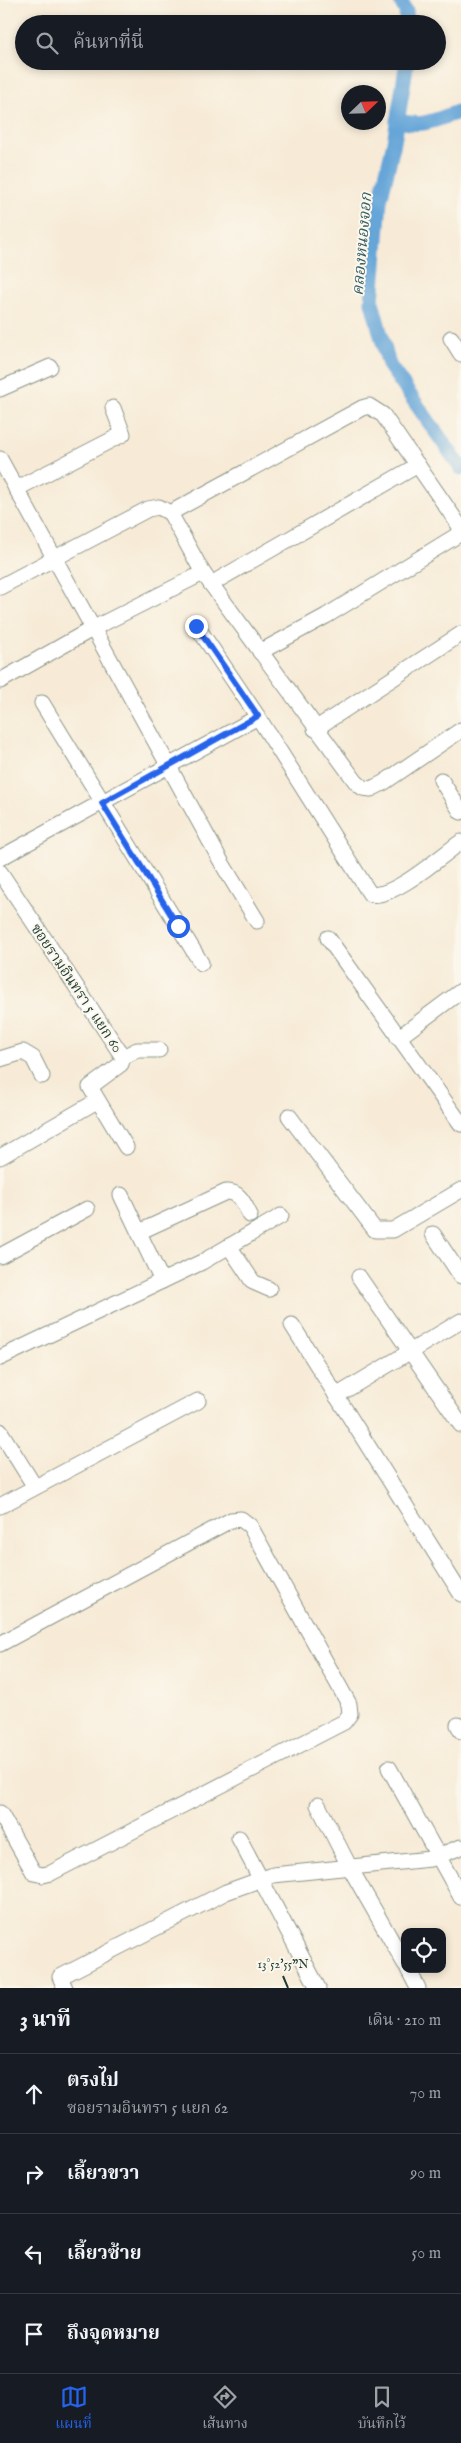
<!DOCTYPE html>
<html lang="th">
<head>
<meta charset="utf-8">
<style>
	:root { --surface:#171b24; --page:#20242c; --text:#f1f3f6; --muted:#9ea1a6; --line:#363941; --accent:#2563eb }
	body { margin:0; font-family:"IM FELL English","Noto Serif Thai",serif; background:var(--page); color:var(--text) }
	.controls { position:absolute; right:15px; bottom:15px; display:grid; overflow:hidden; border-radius:10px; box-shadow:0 2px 8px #0003 }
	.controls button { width:45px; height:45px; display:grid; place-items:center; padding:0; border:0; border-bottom:1px solid var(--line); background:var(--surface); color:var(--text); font:25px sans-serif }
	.compass { position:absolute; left:341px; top:85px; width:45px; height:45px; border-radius:50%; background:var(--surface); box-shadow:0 2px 8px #0003; rotate:67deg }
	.stop { position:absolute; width:15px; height:15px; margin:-11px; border:4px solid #2563eb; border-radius:50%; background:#fff }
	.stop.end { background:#2563eb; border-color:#fff; box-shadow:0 1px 5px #0008 }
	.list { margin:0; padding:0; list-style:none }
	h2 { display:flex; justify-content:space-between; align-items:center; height:65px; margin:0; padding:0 20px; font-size:21px }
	h2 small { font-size:16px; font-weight:400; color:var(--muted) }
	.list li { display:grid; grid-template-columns:32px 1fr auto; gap:15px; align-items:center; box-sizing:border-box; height:80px; padding:0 20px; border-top:1px solid var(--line) }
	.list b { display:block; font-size:19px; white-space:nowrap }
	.list p { margin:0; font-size:16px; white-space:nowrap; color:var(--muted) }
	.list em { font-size:16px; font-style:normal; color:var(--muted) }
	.icon { flex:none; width:28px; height:28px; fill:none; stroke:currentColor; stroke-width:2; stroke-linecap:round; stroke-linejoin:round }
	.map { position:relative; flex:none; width:461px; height:1988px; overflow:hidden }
	.search { position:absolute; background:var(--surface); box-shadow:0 2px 8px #0003; left:15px; right:15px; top:15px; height:55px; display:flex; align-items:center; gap:12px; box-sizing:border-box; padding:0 18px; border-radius:28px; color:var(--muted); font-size:19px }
	.sheet { height:385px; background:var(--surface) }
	nav { display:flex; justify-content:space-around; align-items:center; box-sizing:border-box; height:70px; border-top:1px solid var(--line); background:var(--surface); font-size:14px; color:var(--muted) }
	nav a { display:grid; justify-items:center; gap:2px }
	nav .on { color:var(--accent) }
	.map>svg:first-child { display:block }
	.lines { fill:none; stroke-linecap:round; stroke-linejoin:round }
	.canal { stroke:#65a5d8; stroke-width:15 }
	.street-casing { stroke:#8b9486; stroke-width:17 }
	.street { stroke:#fff; stroke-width:15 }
	.route { stroke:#2563eb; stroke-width:6 }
	.ticks { fill:none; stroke:#1f3d34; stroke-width:2 }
	.labels { text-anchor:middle; stroke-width:4; stroke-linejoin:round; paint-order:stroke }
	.street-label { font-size:15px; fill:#1f3d34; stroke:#fbf7ec }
	.water-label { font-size:16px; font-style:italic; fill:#345c65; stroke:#fbf7ec }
	.ticks-label { font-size:12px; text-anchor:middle; fill:#1f3d34; stroke:#fbf7ec; stroke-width:4; stroke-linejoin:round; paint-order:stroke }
</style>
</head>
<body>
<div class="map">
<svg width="461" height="1988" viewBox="0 0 461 1988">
	<rect width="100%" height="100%" fill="#fbf7ec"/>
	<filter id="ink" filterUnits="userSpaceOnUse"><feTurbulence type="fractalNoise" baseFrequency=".02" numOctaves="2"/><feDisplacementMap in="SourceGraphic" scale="10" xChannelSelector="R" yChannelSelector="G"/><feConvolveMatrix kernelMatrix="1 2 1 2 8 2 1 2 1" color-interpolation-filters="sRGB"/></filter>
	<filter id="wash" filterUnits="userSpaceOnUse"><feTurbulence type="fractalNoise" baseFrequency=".0096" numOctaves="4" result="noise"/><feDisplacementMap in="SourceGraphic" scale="20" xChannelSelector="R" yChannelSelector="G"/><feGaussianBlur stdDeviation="1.12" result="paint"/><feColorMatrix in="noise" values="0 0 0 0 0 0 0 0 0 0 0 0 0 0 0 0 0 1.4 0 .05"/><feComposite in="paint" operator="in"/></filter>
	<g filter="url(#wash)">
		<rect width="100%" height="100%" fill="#f7ebd7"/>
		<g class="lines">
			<g class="canal">
				<polyline points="400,0 406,11 407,24"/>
				<polyline points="407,61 394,142 380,201 372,302 389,365 461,468"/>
				<path d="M397,120c27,9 39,-1 64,-9"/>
			</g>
		</g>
	</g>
	<g filter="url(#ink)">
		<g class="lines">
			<defs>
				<g id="street">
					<polyline points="451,338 461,354"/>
					<polyline points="0,389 50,367"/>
					<polyline points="0,459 223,865 257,921"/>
					<polyline points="16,489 123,434 113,408"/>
					<polyline points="203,573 356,782 363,788 371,789 383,783 461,730"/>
					<polyline points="211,584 418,465"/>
					<polyline points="0,587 148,509 159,507 170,513"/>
					<path d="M196,625l62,92 112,177c22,6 72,-39 91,-52"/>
					<polyline points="260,652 326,616 461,533"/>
					<polyline points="0,681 92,629 203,573 170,513 362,408 369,406 383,415 461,528"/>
					<polyline points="42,703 201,963"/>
					<polyline points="315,729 461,634"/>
					<polyline points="441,780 461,812"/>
					<polyline points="0,858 258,717"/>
					<polyline points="0,872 123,1057 121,1064 90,1087 126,1147"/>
					<polyline points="328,938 461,1124"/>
					<polyline points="398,1038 461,991"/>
					<polyline points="123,1057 137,1050 159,1050"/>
					<polyline points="0,1059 23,1052 33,1058 42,1076"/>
					<polyline points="289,1116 375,1230 393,1230 461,1190"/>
					<polyline points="0,1157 97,1101"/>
					<polyline points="121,1195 162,1281"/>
					<path d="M139,1232l87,-40c14,-1 18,12 24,23"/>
					<polyline points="433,1234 461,1276"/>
					<polyline points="229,1246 253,1282 269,1289"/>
					<polyline points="0,1256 87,1209"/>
					<polyline points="359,1277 461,1425"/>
					<polyline points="292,1325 461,1594"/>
					<polyline points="0,1358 202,1262 281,1216"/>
					<polyline points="336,1396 461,1321"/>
					<polyline points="0,1431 35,1487"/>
					<polyline points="0,1506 198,1401"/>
					<polyline points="0,1644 231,1520 241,1519 250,1526 349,1704 350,1714 344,1722 51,1873 43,1875 34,1873 0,1813"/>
					<polyline points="458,1725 461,1731"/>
					<polyline points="389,1768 461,1897"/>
					<polyline points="318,1805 349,1866 405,1964"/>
					<polyline points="239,1838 318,1988"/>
					<polyline points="408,1969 418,1988"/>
					<polyline points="65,1988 60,1977 226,1892 273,1875 430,1859 461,1847"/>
				</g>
			</defs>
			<use href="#street" class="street-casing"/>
			<use href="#street" class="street"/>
		</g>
	</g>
	<g class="lines" filter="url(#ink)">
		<polyline class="route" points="178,926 102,803 258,716 196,626"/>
	</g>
	<path class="ticks" d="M283,1976l5,12"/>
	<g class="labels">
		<g class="street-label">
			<text transform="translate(77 988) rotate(56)" y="5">ซอยรามอินทรา 5 แยก 60</text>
		</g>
		<g class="water-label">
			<text transform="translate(361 244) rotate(-85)" y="6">คลองหนองจอก</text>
		</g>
	</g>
	<g class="ticks-label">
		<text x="283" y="1968">13°52'55"N</text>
	</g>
</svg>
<div class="controls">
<button><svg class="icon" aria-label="locate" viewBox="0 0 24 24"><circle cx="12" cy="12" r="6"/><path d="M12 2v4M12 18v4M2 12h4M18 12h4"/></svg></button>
</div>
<svg class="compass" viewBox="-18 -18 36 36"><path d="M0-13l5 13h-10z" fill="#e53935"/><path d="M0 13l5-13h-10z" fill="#9ea1a6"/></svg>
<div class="stop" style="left:178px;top:926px"></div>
<div class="stop end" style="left:196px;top:626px"></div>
<div class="search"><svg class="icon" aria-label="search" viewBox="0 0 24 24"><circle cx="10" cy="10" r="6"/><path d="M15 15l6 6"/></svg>ค้นหาที่นี่</div>
</div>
<section class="sheet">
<h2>3 นาที<small>เดิน · 210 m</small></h2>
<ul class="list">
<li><svg class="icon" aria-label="ahead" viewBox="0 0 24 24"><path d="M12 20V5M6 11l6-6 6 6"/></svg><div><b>ตรงไป</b><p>ซอยรามอินทรา 5 แยก 62</p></div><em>70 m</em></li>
<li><svg class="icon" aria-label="right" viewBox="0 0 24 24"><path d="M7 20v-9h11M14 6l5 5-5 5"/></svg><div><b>เลี้ยวขวา</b></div><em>90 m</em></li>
<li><svg class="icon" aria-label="left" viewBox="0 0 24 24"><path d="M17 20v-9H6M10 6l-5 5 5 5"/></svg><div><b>เลี้ยวซ้าย</b></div><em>50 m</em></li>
<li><svg class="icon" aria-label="arrive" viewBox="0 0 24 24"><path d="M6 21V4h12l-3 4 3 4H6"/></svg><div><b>ถึงจุดหมาย</b></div></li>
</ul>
</section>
<nav>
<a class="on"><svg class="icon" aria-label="map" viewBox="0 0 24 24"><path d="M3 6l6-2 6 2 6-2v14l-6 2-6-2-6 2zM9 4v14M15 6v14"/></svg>แผนที่</a>
<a><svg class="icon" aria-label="directions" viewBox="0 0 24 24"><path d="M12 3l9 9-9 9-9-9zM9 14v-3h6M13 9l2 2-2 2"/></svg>เส้นทาง</a>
<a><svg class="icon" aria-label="saved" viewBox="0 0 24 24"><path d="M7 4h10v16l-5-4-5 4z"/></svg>บันทึกไว้</a>
</nav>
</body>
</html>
